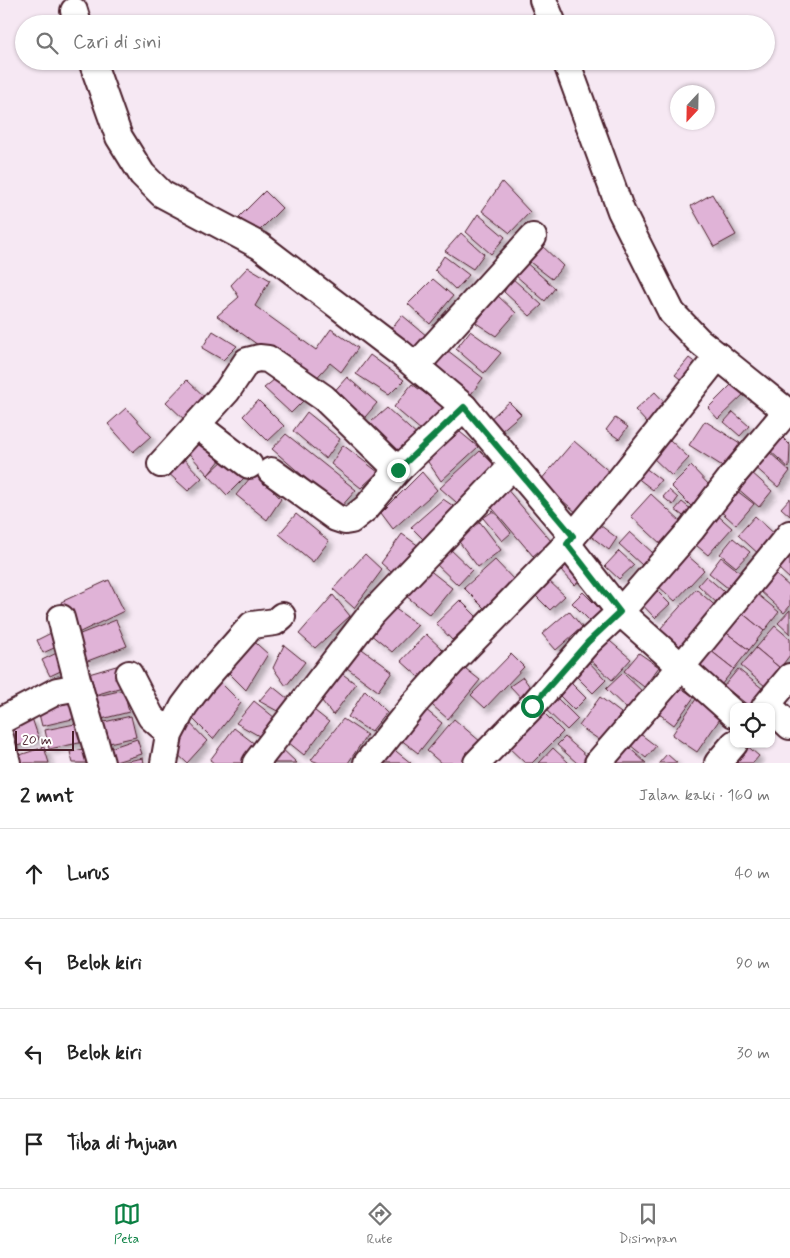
<!DOCTYPE html>
<html lang="id">
<head>
<meta charset="utf-8">
<style>
	:root { --surface:#fff; --page:#f2f2f2; --text:#222; --muted:#767676; --line:#e0e0e0; --accent:#0b8043 }
	body { margin:0; font-family:Mynerve,sans-serif; background:var(--page); color:var(--text) }
	.controls { position:absolute; right:15px; bottom:15px; display:grid; overflow:hidden; border-radius:10px; box-shadow:0 1px 4px #0004 }
	.controls button { width:45px; height:45px; display:grid; place-items:center; padding:0; border:0; border-bottom:1px solid var(--line); background:var(--surface); color:var(--text); font:25px sans-serif }
	.compass { position:absolute; left:670px; top:85px; width:45px; height:45px; border-radius:50%; background:var(--surface); box-shadow:0 1px 4px #0004; rotate:202deg }
	.scale { position:absolute; left:15px; bottom:12px; width:59px; box-sizing:border-box; padding-left:5px; border:2px solid #4a1f2b; border-top:0; font-size:14px; line-height:18px; white-space:nowrap; color:#4a1f2b; -webkit-text-stroke:4px #fff; paint-order:stroke }
	.stop { position:absolute; width:15px; height:15px; margin:-11px; border:4px solid #0b8043; border-radius:50%; background:#fff }
	.stop.end { background:#0b8043; border-color:#fff; box-shadow:0 1px 5px #0008 }
	.list { margin:0; padding:0; list-style:none }
	h2 { display:flex; justify-content:space-between; align-items:center; height:65px; margin:0; padding:0 20px; font-size:21px }
	h2 small { font-size:16px; font-weight:400; color:var(--muted) }
	.list li { display:grid; grid-template-columns:32px 1fr auto; gap:15px; align-items:center; box-sizing:border-box; height:90px; padding:0 20px; border-top:1px solid var(--line) }
	.list b { display:block; font-size:19px; white-space:nowrap }
	.list em { font-size:16px; font-style:normal; color:var(--muted) }
	.icon { flex:none; width:28px; height:28px; fill:none; stroke:currentColor; stroke-width:2; stroke-linecap:round; stroke-linejoin:round }
	.map { position:relative; flex:none; width:790px; height:763px; overflow:hidden }
	.search { position:absolute; background:var(--surface); box-shadow:0 1px 4px #0004; left:15px; right:15px; top:15px; height:55px; display:flex; align-items:center; gap:12px; box-sizing:border-box; padding:0 18px; border-radius:28px; color:var(--muted); font-size:19px }
	.sheet { height:425px; background:var(--surface) }
	nav { display:flex; justify-content:space-around; align-items:center; box-sizing:border-box; height:70px; border-top:1px solid var(--line); background:var(--surface); font-size:14px; color:var(--muted) }
	nav a { display:grid; justify-items:center; gap:2px }
	nav .on { color:var(--accent) }
	.map>svg:first-child { display:block }
	.building { fill:#e0b3d7; stroke:#4a1f2b; filter:url(#shadow) }
	.lines { fill:none; stroke-linecap:round; stroke-linejoin:round }
	.minor-casing { stroke:#4a1f2b; stroke-width:30 }
	.minor { stroke:#fff; stroke-width:26 }
	.route { stroke:#0b8043; stroke-width:6 }
</style>
</head>
<body>
<div class="map">
<svg width="790" height="763" viewBox="0 0 790 763">
	<defs>
		<filter id="shadow"><feDropShadow dx="4.5" dy="4.5" stdDeviation="2.5" flood-color="#0004"/></filter>
	</defs>
	<rect width="100%" height="100%" fill="#f6e8f3"/>
	<filter id="ink" filterUnits="userSpaceOnUse"><feTurbulence type="fractalNoise" baseFrequency=".02" numOctaves="2"/><feDisplacementMap in="SourceGraphic" scale="10" xChannelSelector="R" yChannelSelector="G"/><feConvolveMatrix kernelMatrix="1 2 1 2 8 2 1 2 1" color-interpolation-filters="sRGB"/></filter>
	<g filter="url(#ink)">
		<g class="building">
			<polygon points="502,182 530,212 510,233 482,211"/>
			<polygon points="265,191 282,208 256,234 239,217"/>
			<polygon points="712,194 736,235 714,247 691,206"/>
			<polygon points="478,214 505,237 491,254 466,232"/>
			<polygon points="461,233 484,254 473,269 445,251"/>
			<polygon points="537,241 563,266 552,279 526,259"/>
			<polygon points="444,256 469,275 456,290 435,270"/>
			<polygon points="524,261 555,288 545,301 515,275"/>
			<polygon points="248,267 270,280 255,306 316,350 331,329 358,348 341,372 330,363 312,383 217,316 239,297 231,285"/>
			<polygon points="512,278 542,305 530,316 504,292"/>
			<polygon points="433,279 453,296 430,324 408,304"/>
			<polygon points="497,295 516,313 496,336 476,323"/>
			<polygon points="402,315 427,336 414,352 389,331"/>
			<polygon points="213,331 237,346 223,360 202,348"/>
			<polygon points="470,331 501,353 484,373 456,349"/>
			<polygon points="447,350 483,378 469,397 435,366"/>
			<polygon points="370,355 404,380 389,395 356,374"/>
			<polygon points="689,358 702,368 688,385 675,375"/>
			<polygon points="280,375 308,396 291,413 264,388"/>
			<polygon points="347,377 377,403 360,423 331,395"/>
			<polygon points="187,380 210,402 189,424 166,402"/>
			<polygon points="735,381 746,392 718,419 708,408"/>
			<polygon points="412,384 445,408 422,431 394,407"/>
			<polygon points="655,392 667,405 647,423 635,410"/>
			<polygon points="258,400 284,426 268,441 243,416"/>
			<polygon points="509,402 521,414 500,432 489,420"/>
			<polygon points="126,408 151,436 133,452 108,424"/>
			<polygon points="387,408 420,438 395,455 364,428"/>
			<polygon points="307,412 340,439 326,459 293,431"/>
			<polygon points="733,412 749,426 740,436 724,422"/>
			<polygon points="615,418 628,427 619,439 606,430"/>
			<polygon points="705,421 740,443 724,467 689,445"/>
			<polygon points="460,432 478,447 441,481 426,459"/>
			<polygon points="286,434 356,490 340,508 272,449"/>
			<polygon points="199,436 221,459 208,475 185,449"/>
			<polygon points="782,437 790,445 789,468 769,450"/>
			<polygon points="668,438 689,458 672,476 651,456"/>
			<polygon points="574,441 612,474 578,514 540,481"/>
			<polygon points="343,445 378,472 361,488 331,464"/>
			<polygon points="480,451 500,470 464,509 440,488"/>
			<polygon points="768,451 790,471 778,487 754,466"/>
			<polygon points="180,455 202,478 188,491 166,471"/>
			<polygon points="227,457 246,476 227,495 208,475"/>
			<polygon points="691,466 711,487 691,506 671,486"/>
			<polygon points="644,467 661,480 653,490 636,477"/>
			<polygon points="750,471 772,491 759,507 736,487"/>
			<polygon points="255,472 281,499 267,520 236,495"/>
			<polygon points="422,472 437,490 393,529 381,513"/>
			<polygon points="732,487 754,504 736,525 716,507"/>
			<polygon points="506,488 551,541 533,556 488,503"/>
			<polygon points="669,490 678,498 673,505 663,497"/>
			<polygon points="651,494 682,523 662,545 631,516"/>
			<polygon points="790,498 790,516 781,508"/>
			<polygon points="443,499 459,510 427,543 411,527"/>
			<polygon points="682,502 692,510 686,518 675,510"/>
			<polygon points="493,511 511,533 502,541 483,518"/>
			<polygon points="715,513 732,528 708,555 691,541"/>
			<polygon points="296,514 329,541 313,562 279,534"/>
			<polygon points="755,516 779,538 762,557 738,535"/>
			<polygon points="480,522 501,550 478,567 457,539"/>
			<polygon points="596,522 617,538 609,550 584,531"/>
			<polygon points="630,532 653,553 642,565 619,544"/>
			<polygon points="402,534 419,546 398,578 381,563"/>
			<polygon points="733,538 750,552 736,567 720,554"/>
			<polygon points="448,547 472,570 458,585 434,562"/>
			<polygon points="679,548 704,570 675,601 650,579"/>
			<polygon points="619,551 634,565 619,579 605,566"/>
			<polygon points="365,554 382,570 354,608 333,589"/>
			<polygon points="721,557 746,577 734,593 709,573"/>
			<polygon points="790,557 790,579 779,569"/>
			<polygon points="566,558 584,577 575,585 557,566"/>
			<polygon points="495,560 516,582 486,610 464,588"/>
			<polygon points="428,569 452,588 430,615 406,596"/>
			<polygon points="774,573 790,587 790,606 784,613 758,589"/>
			<polygon points="706,576 731,598 722,608 698,585"/>
			<polygon points="547,579 565,596 550,610 533,593"/>
			<polygon points="109,580 124,611 76,634 61,602"/>
			<polygon points="648,582 670,604 655,618 634,596"/>
			<polygon points="696,589 719,609 683,649 660,629"/>
			<polygon points="751,589 779,612 764,631 736,608"/>
			<polygon points="583,592 602,611 591,622 572,603"/>
			<polygon points="333,595 350,616 315,648 299,634"/>
			<polygon points="460,600 477,617 452,640 436,623"/>
			<polygon points="390,605 418,625 392,652 370,634"/>
			<polygon points="736,608 764,631 749,650 720,628"/>
			<polygon points="790,610 790,634 778,623"/>
			<polygon points="569,611 582,627 556,650 542,634"/>
			<polygon points="116,620 127,646 85,662 75,636"/>
			<polygon points="775,626 790,639 790,655 780,668 756,648"/>
			<polygon points="720,628 749,650 734,669 706,647"/>
			<polygon points="59,629 65,643 43,653 37,640"/>
			<polygon points="426,634 443,650 419,677 401,661"/>
			<polygon points="248,636 268,654 246,690 223,667"/>
			<polygon points="604,636 631,659 612,680 586,656"/>
			<polygon points="355,644 392,671 378,691 343,665"/>
			<polygon points="284,645 305,662 286,686 273,668"/>
			<polygon points="706,647 734,669 721,685 693,663"/>
			<polygon points="756,648 780,668 765,686 741,666"/>
			<polygon points="63,650 71,666 50,676 42,660"/>
			<polygon points="639,653 659,667 644,687 624,671"/>
			<polygon points="511,654 524,667 485,708 471,695"/>
			<polygon points="586,659 606,680 593,693 573,673"/>
			<polygon points="456,661 480,680 448,719 425,699"/>
			<polygon points="123,664 129,685 88,697 82,676"/>
			<polygon points="336,669 356,684 333,715 318,696"/>
			<polygon points="738,669 763,689 749,706 724,686"/>
			<polygon points="623,673 646,695 630,712 606,689"/>
			<polygon points="214,676 241,703 213,739 190,716"/>
			<polygon points="523,677 532,690 523,700 510,686"/>
			<polygon points="569,681 586,698 574,710 557,693"/>
			<polygon points="272,686 288,699 281,713 259,701"/>
			<polygon points="678,686 694,697 674,725 658,713"/>
			<polygon points="124,690 129,712 94,721 88,698"/>
			<polygon points="365,690 387,712 371,732 348,717"/>
			<polygon points="555,696 578,719 567,730 543,707"/>
			<polygon points="600,697 621,713 601,741 579,726"/>
			<polygon points="696,699 722,716 697,752 672,735"/>
			<polygon points="77,701 81,717 42,726 38,710"/>
			<polygon points="254,701 275,718 261,737 236,723"/>
			<polygon points="420,705 442,723 418,753 396,736"/>
			<polygon points="310,707 329,722 304,755 283,738"/>
			<polygon points="542,711 563,732 532,763 525,763 507,746"/>
			<polygon points="131,716 136,737 100,745 95,724"/>
			<polygon points="32,718 39,739 8,749 1,727"/>
			<polygon points="343,719 367,735 348,763 319,763 311,760"/>
			<polygon points="454,719 481,742 463,763 441,763 427,751"/>
			<polygon points="187,720 207,741 187,763 172,749"/>
			<polygon points="80,723 84,742 49,749 45,730"/>
			<polygon points="234,728 255,744 241,763 214,763 210,760"/>
			<polygon points="639,733 656,746 646,758 630,745"/>
			<polygon points="565,737 589,758 585,763 577,763 557,745"/>
			<polygon points="137,739 142,754 112,763 104,750"/>
			<polygon points="624,743 646,763 617,763 611,757"/>
			<polygon points="387,744 411,763 372,763"/>
			<polygon points="745,744 759,756 753,763 727,763"/>
			<polygon points="278,745 297,763 264,763"/>
			<polygon points="44,747 49,763 18,763 17,756"/>
			<polygon points="92,747 96,763 73,763 70,752"/>
			<polygon points="553,748 569,763 539,763"/>
			<polygon points="667,754 677,763 659,763"/>
			<polygon points="143,758 144,763 118,763"/>
		</g>
		<g class="lines">
			<defs>
				<g id="minor">
					<polyline points="543,0 553,24"/>
					<polyline points="74,11 78,24"/>
					<polyline points="92,61 119,137 142,174 162,194 260,246 400,353 464,407 573,536 567,544 451,663 415,703 367,763"/>
					<polyline points="566,61 621,211 672,313 699,341 790,414"/>
					<polyline points="416,366 533,237"/>
					<polyline points="197,425 249,465"/>
					<polyline points="161,464 227,391 247,361 259,358 268,359 324,398 398,470"/>
					<polyline points="271,471 336,518 345,521 351,520 366,508 398,470 464,407"/>
					<polyline points="573,536 619,481 718,356"/>
					<polyline points="567,544 620,612 734,714"/>
					<polyline points="61,618 79,687"/>
					<polyline points="129,674 151,717 160,725 174,725"/>
					<polyline points="765,707 790,677"/>
					<polyline points="771,708 790,726"/>
					<polyline points="0,721 57,691 79,687 101,763"/>
					<polyline points="0,737 7,763"/>
					<polyline points="164,763 169,735 184,706 202,682 252,625 275,622 282,616"/>
					<polyline points="256,763 371,614 513,465"/>
					<polyline points="477,763 532,706 588,642 620,612 691,530 734,474 787,411"/>
					<polyline points="598,763 681,667 790,534"/>
					<polyline points="718,763 734,744"/>
				</g>
			</defs>
			<use href="#minor" class="minor-casing"/>
			<use href="#minor" class="minor"/>
		</g>
	</g>
	<g class="lines" filter="url(#ink)">
		<polyline class="route" points="398,470 464,407 573,536 567,544 620,612 588,642 532,706"/>
	</g>
</svg>
<div class="controls">
<button><svg class="icon" aria-label="locate" viewBox="0 0 24 24"><circle cx="12" cy="12" r="6"/><path d="M12 2v4M12 18v4M2 12h4M18 12h4"/></svg></button>
</div>
<svg class="compass" viewBox="-18 -18 36 36"><path d="M0-13l5 13h-10z" fill="#e53935"/><path d="M0 13l5-13h-10z" fill="#767676"/></svg>
<div class="scale">20 m</div>
<div class="stop" style="left:532px;top:706px"></div>
<div class="stop end" style="left:398px;top:470px"></div>
<div class="search"><svg class="icon" aria-label="search" viewBox="0 0 24 24"><circle cx="10" cy="10" r="6"/><path d="M15 15l6 6"/></svg>Cari di sini</div>
</div>
<section class="sheet">
<h2>2 mnt<small>Jalan kaki · 160 m</small></h2>
<ul class="list">
<li><svg class="icon" aria-label="ahead" viewBox="0 0 24 24"><path d="M12 20V5M6 11l6-6 6 6"/></svg><div><b>Lurus</b></div><em>40 m</em></li>
<li><svg class="icon" aria-label="left" viewBox="0 0 24 24"><path d="M17 20v-9H6M10 6l-5 5 5 5"/></svg><div><b>Belok kiri</b></div><em>90 m</em></li>
<li><svg class="icon" aria-label="left" viewBox="0 0 24 24"><path d="M17 20v-9H6M10 6l-5 5 5 5"/></svg><div><b>Belok kiri</b></div><em>30 m</em></li>
<li><svg class="icon" aria-label="arrive" viewBox="0 0 24 24"><path d="M6 21V4h12l-3 4 3 4H6"/></svg><div><b>Tiba di tujuan</b></div></li>
</ul>
</section>
<nav>
<a class="on"><svg class="icon" aria-label="map" viewBox="0 0 24 24"><path d="M3 6l6-2 6 2 6-2v14l-6 2-6-2-6 2zM9 4v14M15 6v14"/></svg>Peta</a>
<a><svg class="icon" aria-label="directions" viewBox="0 0 24 24"><path d="M12 3l9 9-9 9-9-9zM9 14v-3h6M13 9l2 2-2 2"/></svg>Rute</a>
<a><svg class="icon" aria-label="saved" viewBox="0 0 24 24"><path d="M7 4h10v16l-5-4-5 4z"/></svg>Disimpan</a>
</nav>
</body>
</html>
